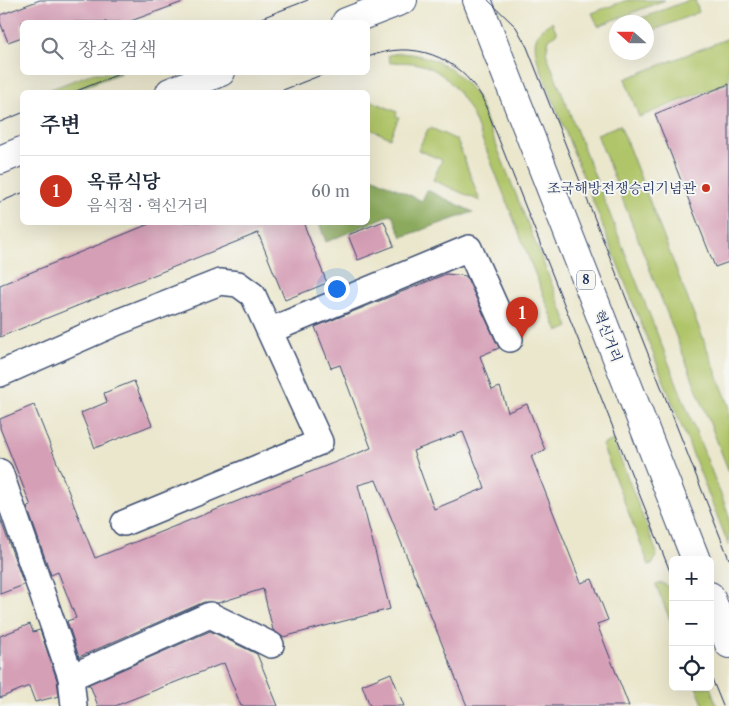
<!DOCTYPE html>
<html lang="ko">
<head>
<meta charset="utf-8">
<style>
	:root { --surface:#fff; --page:#f2f2f3; --text:#1f2937; --muted:#747a83; --line:#e0e1e3; --accent:#c8321e }
	body { margin:0; font-family:"Libre Caslon Text","Noto Serif KR",serif; background:var(--page); color:var(--text) }
	.controls { position:absolute; right:15px; bottom:15px; display:grid; overflow:hidden; border-radius:8px; box-shadow:0 5px 20px #0002 }
	.controls button { width:45px; height:45px; display:grid; place-items:center; padding:0; border:0; border-bottom:1px solid var(--line); background:var(--surface); color:var(--text); font:25px sans-serif }
	.compass { position:absolute; left:609px; top:15px; width:45px; height:45px; border-radius:50%; background:var(--surface); box-shadow:0 5px 20px #0002; rotate:291deg }
	.you { position:absolute; left:336px; top:288px; width:18px; height:18px; margin:-12px; border:4px solid #fff; border-radius:50%; background:#1a73e8; box-shadow:0 0 0 8px #1a73e833 }
	.badge { display:grid; place-items:center; width:32px; height:32px; border-radius:50%; background:var(--accent); color:#fff; font-size:16px; font-weight:700 }
	.pin { position:absolute; translate:-50% -41px; filter:drop-shadow(0 1px 2px #0008) }
	.pin::after { content:''; position:absolute; top:26px; width:18px; height:15px; background:inherit; clip-path:polygon(0 0,100% 0,50% 100%) }
	.list { margin:0; padding:0; list-style:none }
	h2 { display:flex; justify-content:space-between; align-items:center; height:65px; margin:0; padding:0 20px; font-size:21px }
	h2 small { font-size:16px; font-weight:400; color:var(--muted) }
	.list li { display:grid; grid-template-columns:32px 1fr auto; gap:15px; align-items:center; box-sizing:border-box; height:70px; padding:0 20px; border-top:1px solid var(--line) }
	.list b { display:block; font-size:19px; white-space:nowrap }
	.list p { margin:0; font-size:16px; white-space:nowrap; color:var(--muted) }
	.list em { font-size:16px; font-style:normal; color:var(--muted) }
	.icon { flex:none; width:28px; height:28px; fill:none; stroke:currentColor; stroke-width:2; stroke-linecap:round; stroke-linejoin:round }
	.map { position:relative; flex:none; width:729px; height:706px; overflow:hidden }
	.search { position:absolute; background:var(--surface); box-shadow:0 5px 20px #0002; left:20px; top:20px; width:350px; height:55px; display:flex; align-items:center; gap:12px; box-sizing:border-box; padding:0 18px; border-radius:8px; color:var(--muted); font-size:19px }
	.panel { position:absolute; background:var(--surface); box-shadow:0 5px 20px #0002; left:20px; top:90px; width:350px; height:135px; border-radius:8px }
	.map>svg:first-child { display:block }
	.green { fill:#b0c569; stroke:#667a64 }
	.forest { fill:#8caa5d; stroke:#546c5e }
	.building { fill:#d59fb6; fill-rule:evenodd }
	.lines { fill:none; stroke-linecap:round; stroke-linejoin:round }
	.minor-casing { stroke:#3a4b6f; stroke-width:28 }
	.major-casing { stroke:#3a4b6f; stroke-width:30 }
	.minor { stroke:#fff; stroke-width:25 }
	.major { stroke:#fff; stroke-width:28 }
	.tram { stroke:#1b2f5e; stroke-width:1 }
	.poi-dot { fill:#c8321e; stroke:#f6f6f2; stroke-width:2 }
	.labels { text-anchor:middle; stroke-width:4; stroke-linejoin:round; paint-order:stroke }
	.shield { fill:#f6f6f2; stroke:#5d6b8a; stroke-width:1 }
	.shield-label { font-size:12px; font-weight:bold; fill:#1b2f5e }
	.poi-label { font-size:14px; fill:#1b2f5e; stroke:#f6f6f2; text-anchor:end }
	.street-label { font-size:14px; fill:#1b2f5e; stroke:#f6f6f2 }
</style>
</head>
<body>
<div class="map">
<svg width="729" height="706" viewBox="0 0 729 706">
	<rect width="100%" height="100%" fill="#f6f6f2"/>
	<filter id="ink" filterUnits="userSpaceOnUse"><feTurbulence type="fractalNoise" baseFrequency=".02" numOctaves="2"/><feDisplacementMap in="SourceGraphic" scale="10" xChannelSelector="R" yChannelSelector="G"/><feConvolveMatrix kernelMatrix="1 2 1 2 8 2 1 2 1" color-interpolation-filters="sRGB"/></filter>
	<filter id="wash" filterUnits="userSpaceOnUse"><feTurbulence type="fractalNoise" baseFrequency=".0096" numOctaves="4" result="noise"/><feDisplacementMap in="SourceGraphic" scale="20" xChannelSelector="R" yChannelSelector="G"/><feGaussianBlur stdDeviation="1.12" result="paint"/><feColorMatrix in="noise" values="0 0 0 0 0 0 0 0 0 0 0 0 0 0 0 0 0 1.4 0 .05"/><feComposite in="paint" operator="in"/></filter>
	<g filter="url(#wash)">
		<rect width="100%" height="100%" fill="#ebe7cd"/>
		<g class="green">
			<polygon points="627,0 665,0 598,26 592,13"/>
			<polygon points="689,0 695,0 699,12 647,33 646,22 632,22"/>
			<path d="M552,22l5,11 -8,6 -3,14 183,462v31l-191,-484c-5,-20 -5,-29 14,-40z"/>
			<polygon points="729,38 729,82 639,117 625,79"/>
			<path d="M400,53c35,2 57,16 77,44l92,230 -11,5 -85,-216c-19,-36 -39,-58 -83,-53l-2,-8z"/>
			<polygon points="93,73 121,73 70,92 43,92"/>
			<polygon points="370,100 397,112 396,116 399,117 390,138 368,128 368,101"/>
			<polygon points="620,125 729,405 729,472 597,134"/>
			<polygon points="431,128 457,140 480,201 433,180 442,160 418,150 428,129"/>
			<polygon points="613,440 657,553 653,564 649,565 602,445"/>
			<polygon points="662,583 671,588 673,593 673,627 656,585"/>
			<polygon points="696,687 710,687 717,706 704,706"/>
		</g>
		<polygon class="forest" points="368,175 422,201 427,190 473,212 402,237 392,214 326,242 319,223 368,222"/>
		<g id="blocks">
			<g class="building">
				<polygon points="40,0 183,0 183,2 128,22 22,22 22,37 8,42 0,22 0,15"/>
				<polygon points="729,84 729,262 715,267 655,114"/>
				<polygon points="384,221 394,246 358,260 348,235"/>
				<polygon points="154,222 303,222 327,283 285,300 258,233 0,337 0,285"/>
				<path d="M446,274l20,2 33,72 -19,8 12,34 8,-3 8,25 19,-8 18,46 -14,6 50,127 11,-4 16,41 -11,4 32,82h-162l-91,-226 -18,5 32,124 -107,28 -10,-7 -10,-41 -45,14 -14,-1 -125,55 -12,-36 9,-3 -18,-46 -7,3 -24,-68 4,-1 -31,-78v-9l34,-14 61,153 276,-110 -31,-83 -9,3 -16,-41zM463,432l22,56 -51,21 -21,-58z"/>
				<polygon points="134,381 152,425 95,448 81,413 107,402 104,393"/>
				<polygon points="0,518 24,585 0,594"/>
				<polygon points="30,624 33,632 40,630 57,680 59,696 35,702 29,686 0,698 0,636"/>
				<polygon points="210,631 257,654 278,706 241,706 224,663 115,706 98,706 90,685 87,685"/>
				<polygon points="391,673 404,706 370,706 362,685"/>
			</g>
		</g>
	</g>
	<g filter="url(#ink)">
		<use href="#blocks" fill-opacity="0" stroke="#3a4b6f" stroke-width="1"/>
		<g class="lines">
			<defs>
				<g id="minor">
					<polyline points="271,330 469,248 510,339"/>
					<polyline points="0,374 118,322 220,282 238,284 253,295 320,442 124,523"/>
					<polyline points="0,472 71,677"/>
					<polyline points="74,706 71,677 210,615 271,645"/>
				</g>
				<g id="major">
					<polyline points="477,0 696,560"/>
					<polyline points="346,22 403,0"/>
					<polyline points="170,92 221,72"/>
					<polyline points="0,160 22,151"/>
					<polyline points="710,596 729,644"/>
				</g>
			</defs>
			<use href="#minor" class="minor-casing"/>
			<use href="#major" class="major-casing"/>
			<use href="#minor" class="minor"/>
			<use href="#major" class="major"/>
			<g class="tram">
				<polyline points="488,0 516,27 527,47 729,559"/>
				<polyline points="251,22 308,0"/>
				<path d="M368,57c45,-18 89,-1 114,40l191,482"/>
				<polyline points="74,92 124,72"/>
				<polyline points="278,92 329,72"/>
				<polyline points="0,122 22,113"/>
				<polyline points="0,202 22,193"/>
				<polyline points="710,674 723,706"/>
			</g>
		</g>
	</g>
	<circle class="poi-dot" cx="706" cy="188" r="5"/>
	<g class="labels">
		<rect class="shield" x="577" y="270.5" width="18" height="19" rx="4"/>
		<g class="shield-label">
			<text x="586" y="284">8</text>
		</g>
		<g class="poi-label">
			<text x="696" y="193">조국해방전쟁승리기념관</text>
		</g>
		<g class="street-label">
			<text transform="translate(608 336) rotate(69)" y="5">혁신거리</text>
		</g>
	</g>
</svg>
<div class="controls">
<button>+</button>
<button>−</button>
<button><svg class="icon" aria-label="locate" viewBox="0 0 24 24"><circle cx="12" cy="12" r="6"/><path d="M12 2v4M12 18v4M2 12h4M18 12h4"/></svg></button>
</div>
<svg class="compass" viewBox="-18 -18 36 36"><path d="M0-13l5 13h-10z" fill="#e53935"/><path d="M0 13l5-13h-10z" fill="#747a83"/></svg>
<div class="you"></div>
<div class="pin badge" style="left:522px;top:338px">1</div>
<div class="search"><svg class="icon" aria-label="search" viewBox="0 0 24 24"><circle cx="10" cy="10" r="6"/><path d="M15 15l6 6"/></svg>장소 검색</div>
<section class="panel">
<h2>주변<small></small></h2>
<ul class="list">
<li><span class="badge">1</span><div><b>옥류식당</b><p>음식점 · 혁신거리</p></div><em>60 m</em></li>
</ul>
</section>
</div>
</body>
</html>
